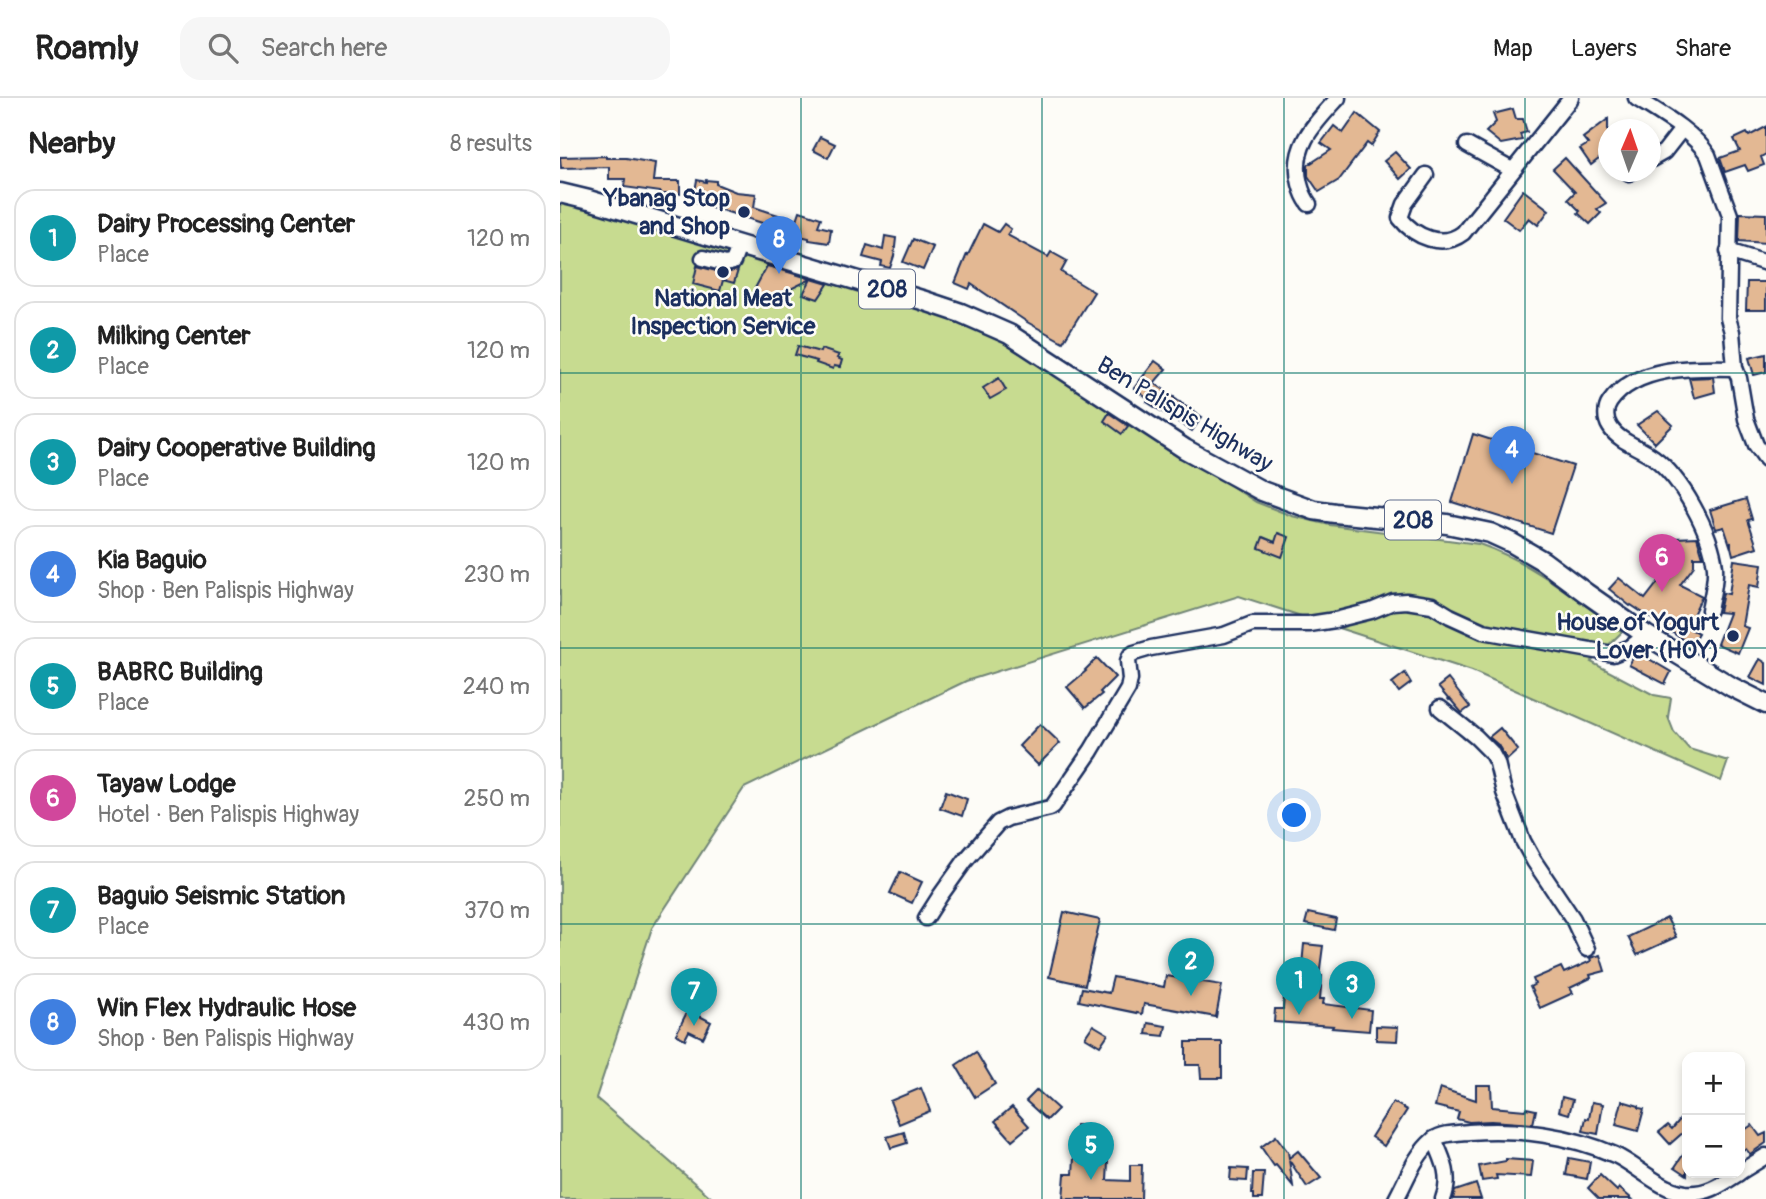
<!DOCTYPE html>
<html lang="en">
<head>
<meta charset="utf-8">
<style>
	:root { --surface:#fff; --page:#f6f6f6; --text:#222; --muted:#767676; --line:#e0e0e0; --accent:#db2777 }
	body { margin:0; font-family:Pangolin,sans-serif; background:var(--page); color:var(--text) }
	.controls { position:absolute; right:21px; bottom:21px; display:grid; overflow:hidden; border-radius:14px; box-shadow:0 4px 10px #0003 }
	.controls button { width:63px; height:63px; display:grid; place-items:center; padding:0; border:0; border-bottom:2px solid var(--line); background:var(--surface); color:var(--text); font:35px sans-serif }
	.compass { position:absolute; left:1038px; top:21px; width:63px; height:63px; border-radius:50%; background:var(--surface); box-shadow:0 4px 10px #0003; rotate:2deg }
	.you { position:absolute; left:735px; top:718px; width:24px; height:24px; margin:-18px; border:5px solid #fff; border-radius:50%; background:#1a73e8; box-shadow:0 0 0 10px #1a73e833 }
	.badge { display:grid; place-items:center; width:46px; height:46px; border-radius:50%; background:var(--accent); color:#fff; font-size:23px; font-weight:700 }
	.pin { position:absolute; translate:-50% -58px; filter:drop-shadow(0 2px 4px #0008) }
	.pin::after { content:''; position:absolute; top:37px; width:24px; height:21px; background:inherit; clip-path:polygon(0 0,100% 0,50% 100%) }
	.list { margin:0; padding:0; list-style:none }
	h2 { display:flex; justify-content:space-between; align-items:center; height:91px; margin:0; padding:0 28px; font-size:30px }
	h2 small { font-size:23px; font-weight:400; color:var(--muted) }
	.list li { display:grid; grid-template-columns:46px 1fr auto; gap:21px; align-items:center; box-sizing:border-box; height:98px; margin:0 14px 14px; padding:0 14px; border:2px solid var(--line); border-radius:21px }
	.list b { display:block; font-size:26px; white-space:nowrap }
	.list p { margin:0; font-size:23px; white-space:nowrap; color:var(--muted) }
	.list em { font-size:23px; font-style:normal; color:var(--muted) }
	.icon { flex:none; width:38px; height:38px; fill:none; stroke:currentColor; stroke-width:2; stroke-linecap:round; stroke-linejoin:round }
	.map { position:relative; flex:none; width:1206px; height:1101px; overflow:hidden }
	header { display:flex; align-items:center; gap:42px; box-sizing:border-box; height:98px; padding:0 35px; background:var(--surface); border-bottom:2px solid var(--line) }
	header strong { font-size:33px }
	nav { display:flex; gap:38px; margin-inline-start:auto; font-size:24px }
	.search { width:490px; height:63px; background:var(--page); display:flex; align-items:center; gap:18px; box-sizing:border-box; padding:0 24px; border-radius:21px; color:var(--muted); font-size:26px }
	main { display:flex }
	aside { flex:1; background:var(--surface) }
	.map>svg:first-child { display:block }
	.green { fill:#c7db90; stroke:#718577; stroke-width:2 }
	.building { fill:#e3b893; stroke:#1b2f5e; stroke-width:2 }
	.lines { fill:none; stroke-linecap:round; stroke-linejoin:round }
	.minor-casing { stroke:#1b2f5e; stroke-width:19 }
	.major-casing { stroke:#1b2f5e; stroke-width:23 }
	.minor { stroke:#fdfcf7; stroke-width:14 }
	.major { stroke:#fdfcf7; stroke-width:18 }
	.grid { fill:none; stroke:#0f766e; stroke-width:2; stroke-opacity:0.55 }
	.poi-dot { fill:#1b2f5e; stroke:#fdfcf7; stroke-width:2.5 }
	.labels { text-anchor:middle; stroke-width:5; stroke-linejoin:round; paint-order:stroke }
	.shield { fill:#fdfcf7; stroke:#5f6c8c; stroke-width:2 }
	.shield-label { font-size:23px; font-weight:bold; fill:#1b2f5e }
	.poi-label { font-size:24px; font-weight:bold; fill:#1b2f5e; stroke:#fdfcf7; text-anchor:end }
	.street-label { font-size:24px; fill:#1b2f5e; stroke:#fdfcf7 }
</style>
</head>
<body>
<header>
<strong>Roamly</strong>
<div class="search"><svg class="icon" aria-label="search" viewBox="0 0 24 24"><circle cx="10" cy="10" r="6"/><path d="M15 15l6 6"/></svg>Search here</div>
<nav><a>Map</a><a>Layers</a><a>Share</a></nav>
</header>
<main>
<aside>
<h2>Nearby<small>8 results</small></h2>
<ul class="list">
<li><span class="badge" style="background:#0f9aa8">1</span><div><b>Dairy Processing Center</b><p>Place</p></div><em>120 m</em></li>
<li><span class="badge" style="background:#0f9aa8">2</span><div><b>Milking Center</b><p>Place</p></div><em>120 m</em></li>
<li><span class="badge" style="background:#0f9aa8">3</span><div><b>Dairy Cooperative Building</b><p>Place</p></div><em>120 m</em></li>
<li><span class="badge" style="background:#3f7fe0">4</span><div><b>Kia Baguio</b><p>Shop · Ben Palispis Highway</p></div><em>230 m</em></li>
<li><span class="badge" style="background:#0f9aa8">5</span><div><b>BABRC Building</b><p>Place</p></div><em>240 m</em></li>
<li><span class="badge" style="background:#d1479c">6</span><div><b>Tayaw Lodge</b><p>Hotel · Ben Palispis Highway</p></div><em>250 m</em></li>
<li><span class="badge" style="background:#0f9aa8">7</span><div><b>Baguio Seismic Station</b><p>Place</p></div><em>370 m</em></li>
<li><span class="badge" style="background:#3f7fe0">8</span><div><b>Win Flex Hydraulic Hose</b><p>Shop · Ben Palispis Highway</p></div><em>430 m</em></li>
</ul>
</aside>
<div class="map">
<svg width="1206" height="1101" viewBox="0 0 1206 1101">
	<rect width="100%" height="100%" fill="#fdfcf7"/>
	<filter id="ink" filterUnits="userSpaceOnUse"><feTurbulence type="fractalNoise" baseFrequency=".0143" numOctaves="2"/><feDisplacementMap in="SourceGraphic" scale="14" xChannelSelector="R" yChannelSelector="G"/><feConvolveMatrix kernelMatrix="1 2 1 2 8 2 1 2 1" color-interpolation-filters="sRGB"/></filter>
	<g filter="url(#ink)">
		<path class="green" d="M0,101l333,97 109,44 61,36 193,126 36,14 38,9 149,19c53,18 97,55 143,88l-31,30 63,33 17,3 -3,19 6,15 15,17 39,12 -7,20 -249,-110 -233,-75 -273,85 -222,107 -92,140 -56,170 117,101h-153z"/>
		<g class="building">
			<polygon points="953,11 956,21 963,21 967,34 960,36 962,42 941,46 926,34 936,24 933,16"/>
			<polygon points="797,15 820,34 811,48 807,45 779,82 759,94 748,78 748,67 771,52 761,45 774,28 783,35"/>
			<polygon points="1048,21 1048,54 1031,67 1020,51 1028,46 1023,40"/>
			<polygon points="1206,29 1206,56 1201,59 1204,67 1188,73 1185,67 1165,74 1160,60 1180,53 1174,41 1187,35 1189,38"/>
			<polygon points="260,39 275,46 268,60 253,52"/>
			<polygon points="835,54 851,71 840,81 824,63"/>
			<polygon points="46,58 46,60 66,60 95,65 93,83 120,83 120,96 101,96 101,94 64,89 65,81 49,81 49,69 1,70 0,59"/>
			<polygon points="1005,60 1046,105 1037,111 1041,115 1030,126 1018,115 1020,113 1008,101 1015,94 993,71"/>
			<polygon points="137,82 146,84 146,82 156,83 156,86 176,94 196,96 194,109 218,117 217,120 237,122 240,113 261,120 258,128 271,131 269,145 249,142 249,140 217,133 218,130 133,103"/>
			<polygon points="963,92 989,112 978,127 969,120 959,132 943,120"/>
			<polygon points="1180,115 1206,116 1206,145 1179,143"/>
			<polygon points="423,126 438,134 444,126 451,131 447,137 488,159 491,154 507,163 501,174 534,194 503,244 467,224 411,186 409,191 395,185 407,156 408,157"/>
			<polygon points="325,138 336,140 334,158 330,170 321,168 322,164 303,159 307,147 323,152"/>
			<polygon points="353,141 373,149 363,172 343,164"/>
			<polygon points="137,168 164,175 178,172 174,185 163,182 160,193 133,186"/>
			<polygon points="207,168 215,170 268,186 258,201 243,196 251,181 210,201 193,194"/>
			<polygon points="1187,184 1206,184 1206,212 1186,212"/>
			<polygon points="238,248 260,254 261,251 279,257 277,260 282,262 280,269 274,268 273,271 256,265 257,263 235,257"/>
			<polygon points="1206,256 1206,274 1194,277 1189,260"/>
			<polygon points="595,263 606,271 594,285 614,298 614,300 642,319 632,333 587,304 589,302 574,290"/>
			<polygon points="1153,279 1155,294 1134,300 1129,280"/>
			<polygon points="439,280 446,292 430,301 423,290"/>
			<polygon points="1098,313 1113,327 1095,345 1077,327"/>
			<polygon points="549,315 568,328 562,336 544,323"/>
			<polygon points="913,336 1013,368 991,435 892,404"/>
			<polygon points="1186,401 1192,421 1188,422 1197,449 1173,457 1171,449 1171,444 1170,447 1164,429 1156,431 1150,412"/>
			<polygon points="718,435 729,439 722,459 699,450 703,439 715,444"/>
			<polygon points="1137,439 1143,459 1134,459 1134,468 1120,487 1142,498 1127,529 1138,535 1131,547 1071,507 1070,508 1049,491 1059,480 1085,501 1116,461 1116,440"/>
			<polygon points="1174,462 1202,466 1199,489 1189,487 1182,528 1188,530 1178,555 1157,546 1169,515 1159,514 1163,495 1169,496"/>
			<polygon points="1079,555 1111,574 1105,586 1069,567 1074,558"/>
			<polygon points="537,560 555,579 540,594 542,596 525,610 507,589 526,573 525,572"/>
			<polygon points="1200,561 1206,565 1206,587 1190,579"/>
			<polygon points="845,575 851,585 839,594 832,585"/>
			<polygon points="888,581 910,609 902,615 890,601 889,602 878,589"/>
			<polygon points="480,626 500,645 478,667 459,648"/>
			<polygon points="940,630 958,652 947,662 938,647 929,639"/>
			<polygon points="386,693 407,701 402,718 380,710"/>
			<polygon points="340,774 362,784 352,805 330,795"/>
			<polygon points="504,814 540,822 525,887 489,879"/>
			<polygon points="748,815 776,821 774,832 745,826"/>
			<polygon points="1107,820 1116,839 1077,857 1068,839"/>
			<polygon points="744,846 763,848 759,878 762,878 760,901 764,901 763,906 811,912 809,933 772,930 773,928 714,924 715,911 723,911 724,898 739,899"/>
			<polygon points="1040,857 1045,873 1030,877 1031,880 1010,890 1013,895 980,910 970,889 975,886 973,881 1001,869 1004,875 1031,863 1030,860"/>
			<polygon points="606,878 662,887 656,919 584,906 582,916 519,903 522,890 549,895 553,879 604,889"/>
			<polygon points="128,912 151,924 143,940 129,933 125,941 116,936"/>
			<polygon points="588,925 606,928 604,938 586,936"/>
			<polygon points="533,927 548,936 540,948 525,939"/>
			<polygon points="816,928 838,929 837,943 816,942"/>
			<polygon points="626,944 662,944 662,980 641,980 640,967 626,967"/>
			<polygon points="416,954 435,986 415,999 396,967"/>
			<polygon points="916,987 931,987 932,1009 965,1012 966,1010 976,1012 973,1026 931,1023 909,1024 897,1021 899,1014 875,1008 880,990 916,1002"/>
			<polygon points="361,990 370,1013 339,1026 330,1003"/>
			<polygon points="477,992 498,1011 487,1022 466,1003"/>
			<polygon points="1002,999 1013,1002 1009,1016 999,1013"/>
			<polygon points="1062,1003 1079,1008 1079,1010 1084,1011 1078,1033 1056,1027"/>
			<polygon points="833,1004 847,1012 824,1048 811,1039"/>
			<polygon points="1032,1004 1043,1006 1038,1036 1023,1033 1026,1020 1029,1021"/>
			<polygon points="452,1009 469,1028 452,1042 435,1023"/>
			<polygon points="1122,1019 1127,1023 1127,1031 1110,1046 1099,1034 1108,1027 1112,1031"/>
			<polygon points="516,1027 528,1028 526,1063 548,1064 547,1082 570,1083 570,1067 582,1067 581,1101 503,1101 505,1076 513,1076"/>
			<polygon points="1192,1027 1200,1038 1206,1035 1206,1045 1190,1056 1186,1051 1180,1055 1180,1035"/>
			<polygon points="344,1034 347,1045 331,1050 327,1039"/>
			<polygon points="716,1038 728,1054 729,1060 738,1053 761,1080 747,1089 729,1062 733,1088 716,1067 714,1068 701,1049"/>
			<polygon points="1127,1051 1127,1077 1115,1069"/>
			<polygon points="1009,1060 1030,1064 1027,1081 1006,1077"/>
			<polygon points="946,1061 973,1063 971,1079 936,1077 937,1081 922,1083 919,1068 946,1063"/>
			<polygon points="671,1070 688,1071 687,1083 670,1082"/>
			<polygon points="693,1075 704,1075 702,1101 694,1101 694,1096 692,1096"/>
			<polygon points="1040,1077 1057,1093 1059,1090 1072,1101 1039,1101 1028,1090"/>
			<polygon points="916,1086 921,1101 893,1101 895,1093"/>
		</g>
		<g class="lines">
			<defs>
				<g id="minor">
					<path d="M1076,0c25,16 55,32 72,57l22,60 -2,103 4,14 3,36 4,10 7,41 10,26 10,14"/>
					<polyline points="907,47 952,72"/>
					<polyline points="1090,62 1104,54 1122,31"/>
					<polyline points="1069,75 1071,74"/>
					<path d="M866,77l-21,29 -5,14c15,19 42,31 63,15l108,-135"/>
					<path d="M749,106c-5,-7 -7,-12 -9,-20 -10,-37 15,-61 38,-86"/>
					<polyline points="1168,153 1206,165"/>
					<polyline points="143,160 166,166 173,164 179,148"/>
					<path d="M1149,512c3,-14 7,-29 6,-43 -4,-35 -33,-89 -62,-110 -13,-10 -34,-15 -43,-30 -5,-8 -5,-18 0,-25 26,-37 86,-35 125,-34"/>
					<polyline points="880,610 916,639 931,654 937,665 944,694 963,743 974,763 1013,821 1027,851"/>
					<polyline points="366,820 380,798 405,763 438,725 448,720 490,710 493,708 531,653 568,591 570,581 568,563 570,558 574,555 591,550 664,537 692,526 749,526 775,522 811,513 833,504 846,503 872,507 890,518 923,533 1053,556 1071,549 1086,537"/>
					<path d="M874,1041c9,20 18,38 9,60"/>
					<polyline points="1180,1074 1206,1058"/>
					<path d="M836,1101c11,-20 19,-44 37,-59 9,-7 24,-7 36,-8 48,-4 101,3 146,23 23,11 44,34 70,38 22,2 37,-9 54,-20"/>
				</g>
				<polyline id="major" points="0,95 29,102 362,202 401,215 449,236 625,351 702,393 754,412 775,415 887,426 930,435 952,445 983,463 1026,495 1086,537 1172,589 1206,606"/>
			</defs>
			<use href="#minor" class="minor-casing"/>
			<use href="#major" class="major-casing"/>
			<use href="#minor" class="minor"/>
			<use href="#major" class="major"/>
		</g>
	</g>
	<path class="grid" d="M241,0v1101M482,0v1101M724,0v1101M965,0v1101M0,275h1206M0,550h1206M0,826h1206"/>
	<g class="poi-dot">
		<circle cx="184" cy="114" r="7"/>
		<circle cx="163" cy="174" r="7"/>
		<circle cx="1173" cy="538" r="7"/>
	</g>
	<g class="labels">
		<g class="shield">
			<rect x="299" y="171.5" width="56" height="39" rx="5"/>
			<rect x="825" y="402.5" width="56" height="39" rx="5"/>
		</g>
		<g class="shield-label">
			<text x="327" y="199">208</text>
			<text x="853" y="430">208</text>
		</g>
		<g class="poi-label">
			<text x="170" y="108">Ybanag Stop<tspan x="170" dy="28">and Shop</tspan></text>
			<text x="163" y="208" text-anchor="middle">National Meat<tspan x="163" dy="28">Inspection Service</tspan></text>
			<text x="1159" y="532">House of Yogurt<tspan x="1159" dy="28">Lover (HOY)</tspan></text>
		</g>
		<g class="street-label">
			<text transform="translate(625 316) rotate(31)" y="8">Ben Palispis Highway</text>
		</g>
	</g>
</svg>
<div class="controls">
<button>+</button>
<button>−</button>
</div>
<svg class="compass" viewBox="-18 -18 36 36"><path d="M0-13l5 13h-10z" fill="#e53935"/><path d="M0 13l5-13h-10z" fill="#767676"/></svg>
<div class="you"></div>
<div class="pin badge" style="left:739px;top:917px;background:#0f9aa8">1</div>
<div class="pin badge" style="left:631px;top:898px;background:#0f9aa8">2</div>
<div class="pin badge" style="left:792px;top:921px;background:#0f9aa8">3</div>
<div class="pin badge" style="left:952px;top:386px;background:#3f7fe0">4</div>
<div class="pin badge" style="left:531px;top:1082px;background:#0f9aa8">5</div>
<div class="pin badge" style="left:1102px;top:494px;background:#d1479c">6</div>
<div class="pin badge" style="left:134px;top:928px;background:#0f9aa8">7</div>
<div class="pin badge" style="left:219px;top:176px;background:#3f7fe0">8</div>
</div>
</main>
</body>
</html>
